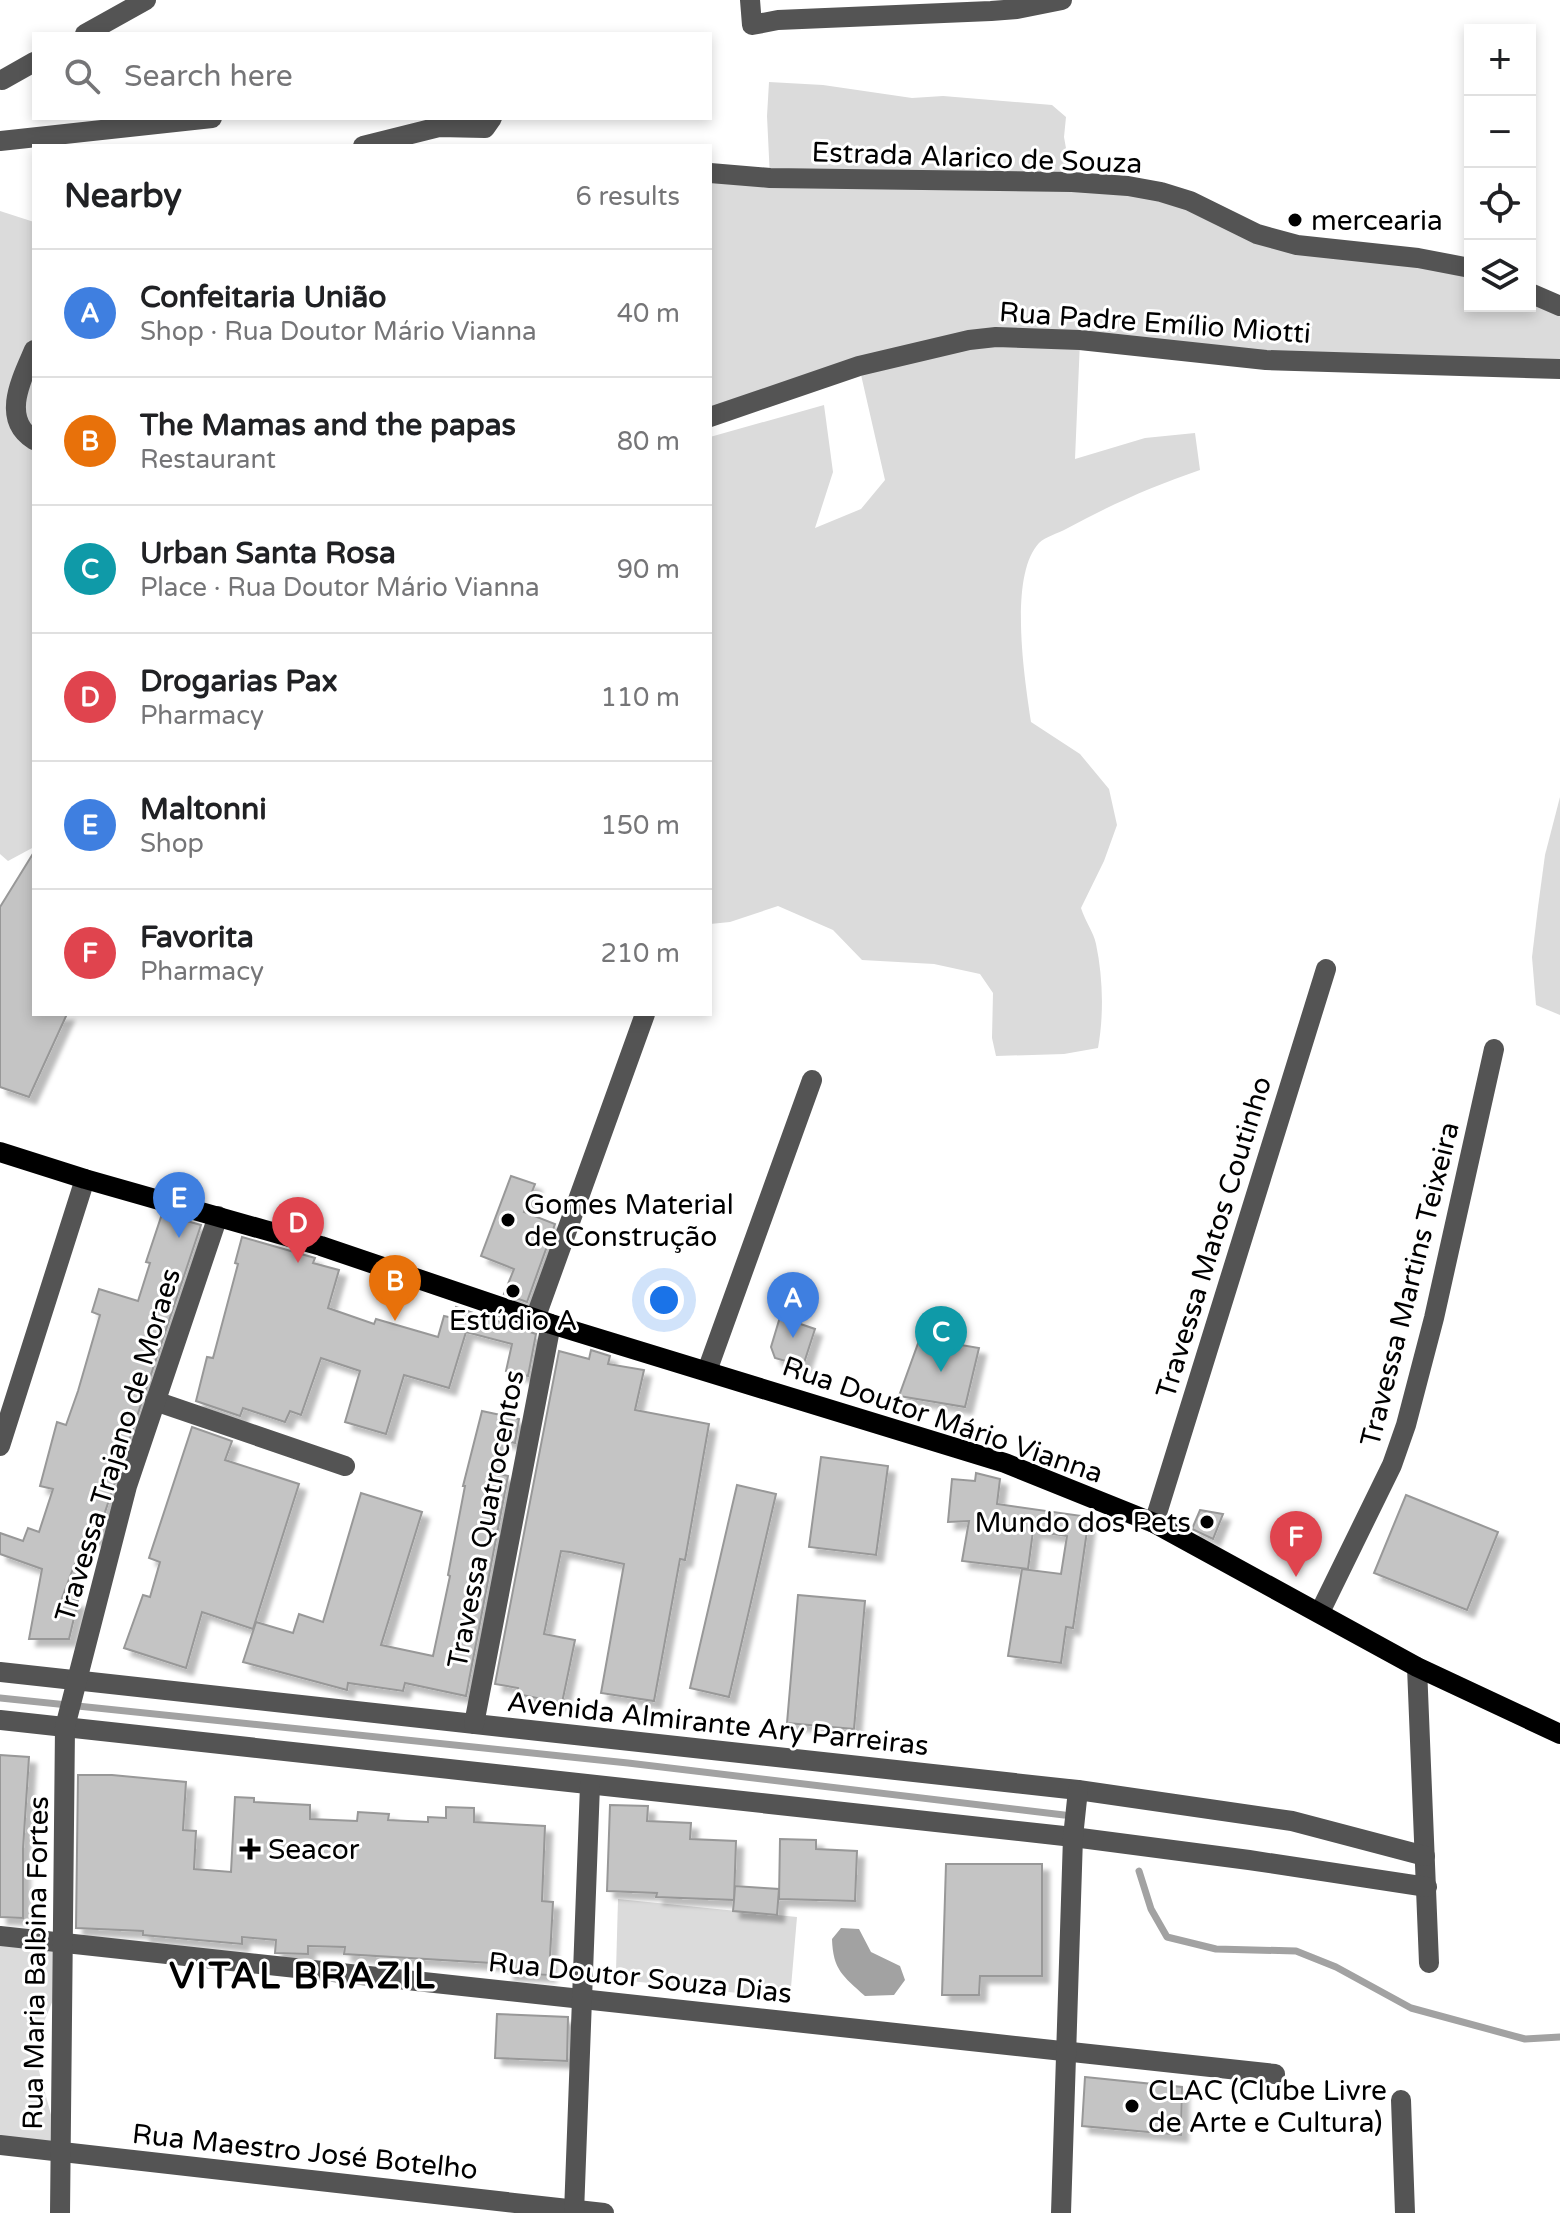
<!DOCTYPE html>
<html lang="en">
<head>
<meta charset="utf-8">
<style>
	:root { --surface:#fff; --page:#f2f2f2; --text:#202124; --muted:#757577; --line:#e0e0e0; --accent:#2563eb }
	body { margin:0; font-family:"Varela Round",sans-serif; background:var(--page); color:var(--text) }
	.controls { position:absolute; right:24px; top:24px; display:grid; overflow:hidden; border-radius:0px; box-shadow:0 4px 12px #0003 }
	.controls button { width:72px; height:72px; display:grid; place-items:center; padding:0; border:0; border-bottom:2px solid var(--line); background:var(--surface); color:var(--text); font:40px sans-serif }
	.you { position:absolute; left:664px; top:1300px; width:28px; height:28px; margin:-20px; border:6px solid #fff; border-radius:50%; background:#1a73e8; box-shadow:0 0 0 12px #1a73e833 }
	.badge { display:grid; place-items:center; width:52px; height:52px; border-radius:50%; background:var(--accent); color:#fff; font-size:26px; font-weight:700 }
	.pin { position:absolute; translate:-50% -66px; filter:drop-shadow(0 2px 4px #0008) }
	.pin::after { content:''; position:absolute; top:42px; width:28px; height:24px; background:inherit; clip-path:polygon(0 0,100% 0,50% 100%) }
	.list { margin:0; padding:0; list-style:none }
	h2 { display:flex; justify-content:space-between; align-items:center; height:104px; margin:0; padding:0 32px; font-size:34px }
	h2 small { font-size:26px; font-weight:400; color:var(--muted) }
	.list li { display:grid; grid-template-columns:52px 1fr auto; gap:24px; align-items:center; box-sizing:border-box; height:128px; padding:0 32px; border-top:2px solid var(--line) }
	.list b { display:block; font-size:30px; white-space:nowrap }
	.list p { margin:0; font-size:26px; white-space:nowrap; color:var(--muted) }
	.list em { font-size:26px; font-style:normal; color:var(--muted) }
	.icon { flex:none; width:44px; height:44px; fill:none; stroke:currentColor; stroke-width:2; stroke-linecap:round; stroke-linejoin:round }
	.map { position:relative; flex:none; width:1560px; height:2213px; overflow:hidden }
	.search { position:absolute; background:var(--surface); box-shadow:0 4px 12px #0003; left:32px; top:32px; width:680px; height:88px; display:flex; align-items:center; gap:20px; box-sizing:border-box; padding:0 28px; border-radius:0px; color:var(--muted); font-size:30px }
	.panel { position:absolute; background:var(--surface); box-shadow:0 4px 12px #0003; left:32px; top:144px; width:680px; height:872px; border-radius:0px }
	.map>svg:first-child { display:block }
	.green { fill:#dbdbdb }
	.water { fill:#a2a2a2 }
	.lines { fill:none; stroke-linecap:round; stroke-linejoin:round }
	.stream { stroke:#a2a2a2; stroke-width:7 }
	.building { fill:#c4c4c4; stroke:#989898; stroke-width:2; filter:url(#shadow) }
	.minor { stroke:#545454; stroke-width:20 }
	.major { stroke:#000; stroke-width:20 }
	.poi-dot { fill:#000; stroke:#fff; stroke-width:3 }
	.labels { text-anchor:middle; stroke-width:6; stroke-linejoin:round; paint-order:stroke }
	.street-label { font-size:28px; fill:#000; stroke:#fff }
	.poi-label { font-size:28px; fill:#000; stroke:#fff; text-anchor:start }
	.district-label { font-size:36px; font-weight:bold; letter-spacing:2px; fill:#000; stroke:#fff }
</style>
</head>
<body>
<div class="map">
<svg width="1560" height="2213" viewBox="0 0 1560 2213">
	<defs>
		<filter id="shadow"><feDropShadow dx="7" dy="7" stdDeviation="2" flood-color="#0004"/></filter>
	</defs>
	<rect width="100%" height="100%" fill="#fff"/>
	<g class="green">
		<path d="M769,82l54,3 89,13 31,-2 109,9 14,12 -2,20 8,45 56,4 129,48 213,34v38h60v-13l30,13v63l-480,-28 -5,118 70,-21 50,-5 5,37c-47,16 -90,35 -134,59 -7,4 -21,8 -27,14 -31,33 -14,138 -8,179l49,32 29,35 8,36 -13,36 -23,47c4,13 13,25 15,36 7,33 8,71 2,104l-34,6 -68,2 -4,-18 1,-45 -13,-19 -46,-10 -72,-4 -29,-30 -55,-24 -48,16 -20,2v-487l114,-32 9,67 -18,56 46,-19 24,-29 -26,-114 -149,51v-244l60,5 -3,-62z"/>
		<polygon points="0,211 34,222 34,847 8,861 0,854"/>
		<polygon points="1560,797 1560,1015 1536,1005 1532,957 1538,907 1545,855"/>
		<polygon points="618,1899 797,1917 790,1999 622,1980 616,1971"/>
		<polygon points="0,1936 62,1943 62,1978 37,2039 23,2050 36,2060 61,2151 0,2145"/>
	</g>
	<path class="water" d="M841,1928l18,1 12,23 29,14 5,14 -11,15 -29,1c-22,-20 -32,-26 -33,-57z"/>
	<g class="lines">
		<g class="stream">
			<polyline points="0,1698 628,1763 1064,1815"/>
			<polyline points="1139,1871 1151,1909 1167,1937 1216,1949 1296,1951 1336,1967 1411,2008 1525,2039 1560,2037"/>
		</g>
	</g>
	<g class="building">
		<polygon points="34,852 34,1014 67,1014 29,1097 0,1087 0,907"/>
		<polygon points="511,1176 535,1184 524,1212 555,1224 527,1302 504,1294 514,1269 481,1256"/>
		<polygon points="162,1214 201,1225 96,1539 88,1536 84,1546 82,1545 62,1598 78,1601 69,1639 29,1639 42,1569 0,1554 0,1533 23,1541 28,1528 39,1532 53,1489 40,1486 57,1422 66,1425 78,1391 100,1315 92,1312 99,1289 138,1301 150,1263 146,1262"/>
		<polygon points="242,1237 315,1258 313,1263 339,1270 328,1308 374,1324 376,1319 438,1337 444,1316 453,1318 456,1307 536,1334 528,1376 506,1371 512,1344 466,1332 449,1388 404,1375 386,1434 345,1422 360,1371 321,1358 301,1415 290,1411 285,1422 243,1408 240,1416 196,1401 207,1357 213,1358 238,1264 235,1263"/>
		<polygon points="780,1317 815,1329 803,1366 775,1358 771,1347"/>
		<polygon points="920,1338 979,1348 965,1407 899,1396"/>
		<polygon points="591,1350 610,1356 608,1364 644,1370 635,1410 709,1424 685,1560 680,1559 654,1701 601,1693 624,1564 570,1552 561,1551 544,1634 575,1640 562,1703 517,1694 518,1688 495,1684 559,1351 589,1359"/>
		<polygon points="482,1411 519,1419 515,1443 499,1439 491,1472 508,1476 466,1696 405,1683 403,1691 348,1683 347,1690 243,1662 256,1622 293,1633 299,1614 323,1622 361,1493 422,1512 381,1645 433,1656 450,1576 448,1575 465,1486 463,1486"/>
		<polygon points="192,1427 232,1441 225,1460 299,1484 253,1629 202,1612 186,1668 124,1648 143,1595 150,1597 160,1562 149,1558"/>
		<polygon points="821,1457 888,1466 876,1555 809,1547"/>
		<polygon points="976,1473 1000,1479 997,1504 1089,1517 1073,1628 1066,1627 1061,1663 1008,1656 1022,1569 1061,1574 1067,1536 1033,1531 1028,1569 962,1561 969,1521 948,1522 952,1479 975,1481"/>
		<polygon points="737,1485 776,1494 729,1697 690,1688"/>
		<polygon points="1406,1495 1498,1532 1467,1610 1374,1573"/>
		<polygon points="1200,1510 1223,1514 1213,1539 1192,1529"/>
		<polygon points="798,1595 865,1601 854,1729 787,1723"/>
		<polygon points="0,1755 29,1757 23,1849 23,1918 0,1917"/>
		<polygon points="78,1775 112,1775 186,1782 183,1830 196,1831 194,1869 231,1872 235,1797 254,1798 254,1802 310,1805 310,1819 357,1821 358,1812 389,1814 388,1820 428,1822 428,1817 446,1818 446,1807 474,1808 474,1822 545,1826 542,1901 553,1902 549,1975 507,1973 507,1964 344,1954 345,1947 308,1946 308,1954 275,1953 276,1940 242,1937 242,1944 143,1935 143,1931 76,1928"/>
		<polygon points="610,1805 648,1806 647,1821 691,1823 690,1839 736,1841 734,1900 735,1886 779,1889 777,1915 733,1911 734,1900 656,1897 657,1893 607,1891"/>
		<polygon points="780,1839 816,1840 816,1849 857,1851 855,1901 779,1899"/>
		<polygon points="946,1864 1042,1864 1042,1976 980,1976 979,1995 942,1995"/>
		<polygon points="497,2014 568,2017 567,2061 495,2058"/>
		<polygon points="1085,2077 1182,2087 1181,2135 1082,2126"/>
	</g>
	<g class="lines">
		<g class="minor">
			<polyline points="750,0 752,25 778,20 991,11 1017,9 1062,0"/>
			<polyline points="85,34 146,0"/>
			<polyline points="2,80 34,62"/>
			<polyline points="0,141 212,118"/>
			<polyline points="363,146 439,127 485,128 492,118"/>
			<polyline points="710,173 770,178 1072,182 1128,186 1161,192 1190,201 1257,234 1297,245 1418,258 1470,268"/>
			<polyline points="1530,293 1560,306"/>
			<path d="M34,350c-12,28 -34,69 0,90"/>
			<polyline points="710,417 859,366 969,340 996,337 1080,340 1266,360 1560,369"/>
			<polyline points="535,1319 645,1014"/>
			<polyline points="707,1371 812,1080"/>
			<polyline points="155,1401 345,1466"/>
			<polyline points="0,1446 85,1179"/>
			<polyline points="1154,1523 1326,969"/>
			<polyline points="1320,1612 1392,1465 1406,1425 1434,1318 1494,1049"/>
			<polyline points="1417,1667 1429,1963"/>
			<polyline points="0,1672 1078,1790 1292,1821 1425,1856"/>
			<polyline points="0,1720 1073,1837 1249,1860 1427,1887"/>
			<polyline points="474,1724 551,1324"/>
			<polyline points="0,1936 1275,2074"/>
			<polyline points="1401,2100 1405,2213"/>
			<polyline points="0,2145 604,2213"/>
			<polyline points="60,2213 65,1727 127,1486 218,1216"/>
			<polyline points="574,2213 590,1785"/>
			<polyline points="1061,2213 1073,1837 1078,1790"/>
		</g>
		<polyline class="major" points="0,1152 85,1179 321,1246 551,1324 1005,1463 1154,1523 1417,1667 1560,1734"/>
	</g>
	<g class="poi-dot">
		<circle cx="1295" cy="220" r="8"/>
		<circle cx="508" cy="1220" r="8"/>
		<circle cx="513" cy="1291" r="8"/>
		<circle cx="1207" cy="1522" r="8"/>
		<path d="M246 1837h8v8h8v8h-8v8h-8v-8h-8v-8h8z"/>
		<circle cx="1132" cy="2106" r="8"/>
	</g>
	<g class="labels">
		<g class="street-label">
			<text transform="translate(977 157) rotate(2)" y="10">Estrada Alarico de Souza</text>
			<text transform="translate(1155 322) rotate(4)" y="10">Rua Padre Emílio Miotti</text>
			<text transform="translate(1213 1237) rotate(-73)" y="10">Travessa Matos Coutinho</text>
			<text transform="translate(1409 1284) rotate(-76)" y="10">Travessa Martins Teixeira</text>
			<text transform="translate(943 1419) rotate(19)" y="10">Rua Doutor Mário Vianna</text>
			<text transform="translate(117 1445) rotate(-73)" y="10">Travessa Trajano de Moraes</text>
			<text transform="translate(485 1519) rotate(-79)" y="10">Travessa Quatrocentos</text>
			<text transform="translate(718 1723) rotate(6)" y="10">Avenida Almirante Ary Parreiras</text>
			<text transform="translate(35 1963) rotate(-89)" y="10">Rua Maria Balbina Fortes</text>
			<text transform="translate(640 1977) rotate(6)" y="10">Rua Doutor Souza Dias</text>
			<text transform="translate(305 2151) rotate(6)" y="10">Rua Maestro José Botelho</text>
		</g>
		<g class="poi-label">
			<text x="1311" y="230">mercearia</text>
			<text x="524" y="1214">Gomes Material<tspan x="524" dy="32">de Construção</tspan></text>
			<text x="513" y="1330" text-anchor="middle">Estúdio A</text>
			<text x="1191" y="1532" text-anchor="end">Mundo dos Pets</text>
			<text x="268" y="1859">Seacor</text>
			<text x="1148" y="2100">CLAC (Clube Livre<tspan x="1148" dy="32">de Arte e Cultura)</tspan></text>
		</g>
		<g class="district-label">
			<text x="303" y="1988">VITAL BRAZIL</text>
		</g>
	</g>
</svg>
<div class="controls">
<button>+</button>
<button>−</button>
<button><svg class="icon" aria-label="locate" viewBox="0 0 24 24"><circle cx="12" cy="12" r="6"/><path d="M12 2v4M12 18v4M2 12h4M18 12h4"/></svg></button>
<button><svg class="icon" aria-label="layers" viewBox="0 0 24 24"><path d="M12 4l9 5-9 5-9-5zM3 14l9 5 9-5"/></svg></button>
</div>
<div class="you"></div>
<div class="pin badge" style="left:793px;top:1338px;background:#3f7fe0">A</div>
<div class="pin badge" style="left:395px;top:1321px;background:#e8710a">B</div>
<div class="pin badge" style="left:941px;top:1372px;background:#0f9aa8">C</div>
<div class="pin badge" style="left:298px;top:1263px;background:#e0444e">D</div>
<div class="pin badge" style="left:179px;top:1238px;background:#3f7fe0">E</div>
<div class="pin badge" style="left:1296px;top:1577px;background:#e0444e">F</div>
<div class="search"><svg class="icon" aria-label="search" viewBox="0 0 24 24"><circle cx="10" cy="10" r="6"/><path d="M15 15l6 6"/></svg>Search here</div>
<section class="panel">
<h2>Nearby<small>6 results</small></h2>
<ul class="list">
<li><span class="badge" style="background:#3f7fe0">A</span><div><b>Confeitaria União</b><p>Shop · Rua Doutor Mário Vianna</p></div><em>40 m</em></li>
<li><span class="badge" style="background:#e8710a">B</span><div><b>The Mamas and the papas</b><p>Restaurant</p></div><em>80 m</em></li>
<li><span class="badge" style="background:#0f9aa8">C</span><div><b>Urban Santa Rosa</b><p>Place · Rua Doutor Mário Vianna</p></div><em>90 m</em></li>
<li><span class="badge" style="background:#e0444e">D</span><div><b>Drogarias Pax</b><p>Pharmacy</p></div><em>110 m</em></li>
<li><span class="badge" style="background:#3f7fe0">E</span><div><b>Maltonni</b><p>Shop</p></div><em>150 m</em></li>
<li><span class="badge" style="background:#e0444e">F</span><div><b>Favorita</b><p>Pharmacy</p></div><em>210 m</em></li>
</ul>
</section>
</div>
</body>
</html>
